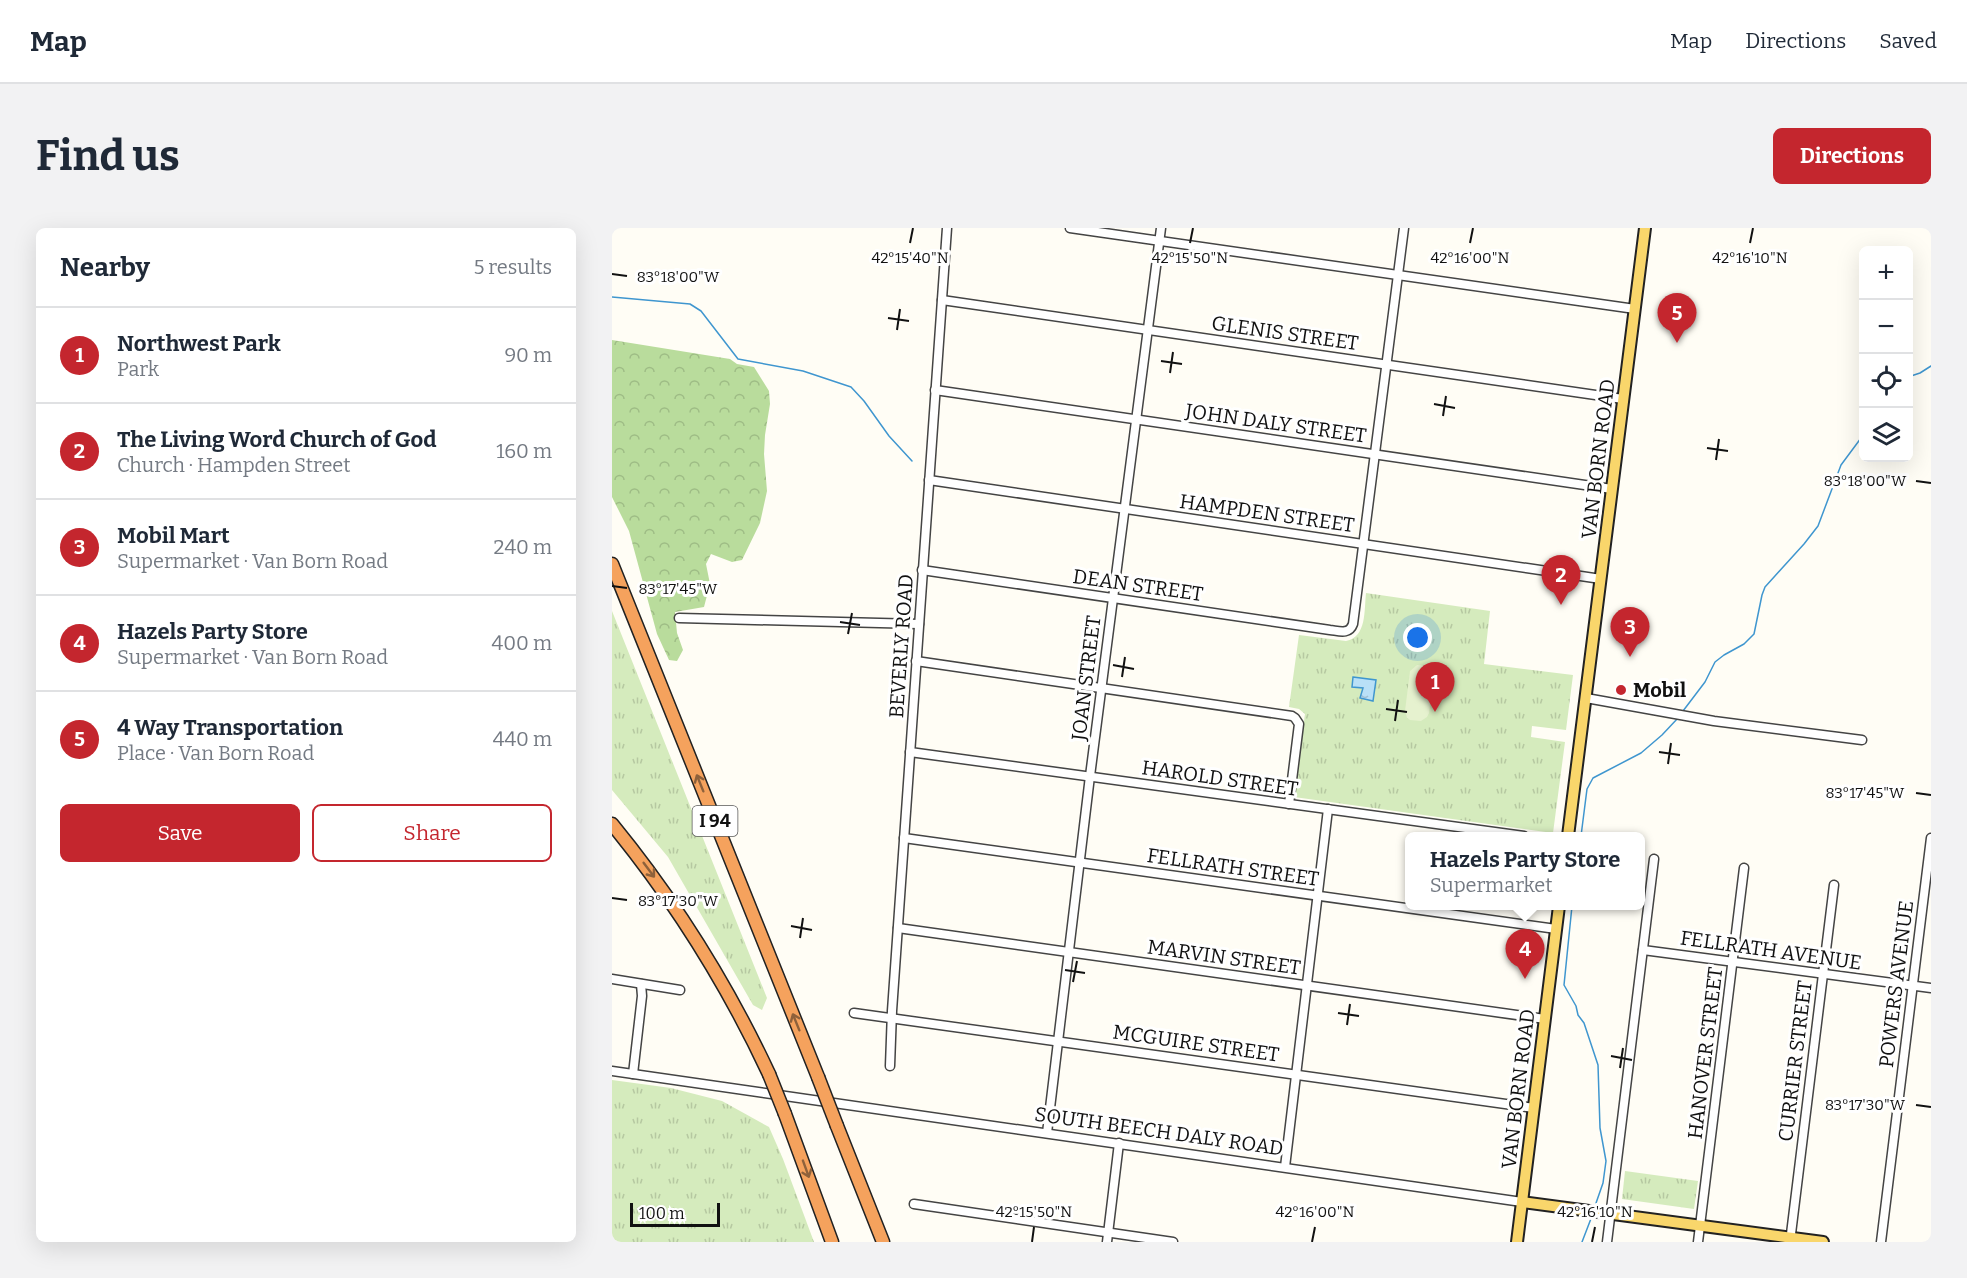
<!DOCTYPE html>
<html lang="en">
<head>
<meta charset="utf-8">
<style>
	:root { --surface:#fff; --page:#f2f2f3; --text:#1f2937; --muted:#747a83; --line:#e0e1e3; --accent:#c4262e }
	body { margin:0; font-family:Bitter,serif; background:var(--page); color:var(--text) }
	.controls { position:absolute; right:18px; top:18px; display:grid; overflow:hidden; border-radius:9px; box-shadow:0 6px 24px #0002 }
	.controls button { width:54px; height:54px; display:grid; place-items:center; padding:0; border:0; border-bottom:2px solid var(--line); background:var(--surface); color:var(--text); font:30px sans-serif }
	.scale { position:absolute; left:18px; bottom:15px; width:90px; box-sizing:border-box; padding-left:6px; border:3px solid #111; border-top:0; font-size:16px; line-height:21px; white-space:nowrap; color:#111; -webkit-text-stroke:4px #fff; paint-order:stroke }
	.you { position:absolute; left:806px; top:410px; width:21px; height:21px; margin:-15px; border:4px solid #fff; border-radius:50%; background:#1a73e8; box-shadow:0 0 0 9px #1a73e833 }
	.badge { display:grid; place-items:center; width:39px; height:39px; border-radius:50%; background:var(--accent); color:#fff; font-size:20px; font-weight:700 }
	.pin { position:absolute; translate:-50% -50px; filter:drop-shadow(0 2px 3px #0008) }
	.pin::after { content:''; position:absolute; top:32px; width:21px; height:18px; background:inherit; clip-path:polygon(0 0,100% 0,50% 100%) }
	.popup { position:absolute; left:793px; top:604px; width:240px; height:78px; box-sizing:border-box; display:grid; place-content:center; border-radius:9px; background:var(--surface); filter:drop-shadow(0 2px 4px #0005); font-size:20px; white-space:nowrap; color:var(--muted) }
	.popup b { font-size:22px; color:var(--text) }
	.popup::after { content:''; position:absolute; left:50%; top:100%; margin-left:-12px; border:12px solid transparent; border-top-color:var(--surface) }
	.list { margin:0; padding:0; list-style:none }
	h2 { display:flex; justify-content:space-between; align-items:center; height:78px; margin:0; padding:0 24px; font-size:26px }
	h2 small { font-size:20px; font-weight:400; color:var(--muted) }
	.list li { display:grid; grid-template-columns:39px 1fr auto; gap:18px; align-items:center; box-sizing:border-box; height:96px; padding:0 24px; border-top:2px solid var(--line) }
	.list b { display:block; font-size:22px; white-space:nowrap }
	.list p { margin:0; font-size:20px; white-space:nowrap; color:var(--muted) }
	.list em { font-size:20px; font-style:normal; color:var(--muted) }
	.actions { display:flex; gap:12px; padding:18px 24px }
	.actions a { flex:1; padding:14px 0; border:2px solid var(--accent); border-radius:9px; text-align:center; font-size:21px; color:var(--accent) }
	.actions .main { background:var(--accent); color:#fff }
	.icon { flex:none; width:33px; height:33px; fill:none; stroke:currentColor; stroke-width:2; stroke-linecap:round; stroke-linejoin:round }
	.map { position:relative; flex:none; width:1319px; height:1014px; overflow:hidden; border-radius:9px }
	header { display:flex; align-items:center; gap:36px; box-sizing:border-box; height:84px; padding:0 30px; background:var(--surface); border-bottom:2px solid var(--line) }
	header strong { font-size:28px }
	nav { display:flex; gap:33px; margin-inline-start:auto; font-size:21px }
	.intro { display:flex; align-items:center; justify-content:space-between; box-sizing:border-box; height:144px; padding:0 36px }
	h1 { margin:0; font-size:42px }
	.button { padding:15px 27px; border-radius:9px; background:var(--accent); color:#fff; font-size:21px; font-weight:700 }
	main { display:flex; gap:36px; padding:0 36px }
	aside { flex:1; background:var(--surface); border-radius:9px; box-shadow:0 6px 24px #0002 }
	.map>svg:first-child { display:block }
	.grass { fill:url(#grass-tufts) }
	.forest { fill:url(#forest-crowns) }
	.pitch { fill:#e6f2cf }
	.water { fill:url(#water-ripples); stroke:#3f96cf; stroke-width:1.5 }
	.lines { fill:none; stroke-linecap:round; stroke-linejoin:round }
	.stream { stroke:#3f96cf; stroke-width:1.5 }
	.minor-casing { stroke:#444; stroke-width:11 }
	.major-casing { stroke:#222; stroke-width:14 }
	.highway-casing { stroke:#222; stroke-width:15 }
	.minor { stroke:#fff; stroke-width:8 }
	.major { stroke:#f9d66b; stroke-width:10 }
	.highway { stroke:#f5a25d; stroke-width:12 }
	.highway-bridge-casing { stroke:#222; stroke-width:15; stroke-linecap:butt }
	.highway-bridge { stroke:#f5a25d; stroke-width:12 }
	.oneway { stroke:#8e613b }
	.ticks { fill:none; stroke:#111; stroke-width:2 }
	.poi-dot { fill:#c4262e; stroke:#fff; stroke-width:2 }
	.labels { text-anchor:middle; stroke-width:6; stroke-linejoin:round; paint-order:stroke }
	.shield { fill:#fff; stroke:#585858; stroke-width:1.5 }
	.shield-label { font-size:18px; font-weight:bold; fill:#111 }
	.street-label { font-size:20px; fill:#111; stroke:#fff }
	.poi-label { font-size:20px; font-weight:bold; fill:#111; stroke:#fff; text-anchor:start }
	.ticks-label { font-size:15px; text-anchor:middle; fill:#111; stroke:#fff; stroke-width:6; stroke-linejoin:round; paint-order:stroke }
</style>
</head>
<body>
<header>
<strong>Map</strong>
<nav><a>Map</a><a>Directions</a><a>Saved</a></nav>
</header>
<div class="intro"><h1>Find us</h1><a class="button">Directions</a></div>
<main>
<aside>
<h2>Nearby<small>5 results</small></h2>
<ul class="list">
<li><span class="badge">1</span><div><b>Northwest Park</b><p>Park</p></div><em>90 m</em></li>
<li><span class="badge">2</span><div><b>The Living Word Church of God</b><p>Church · Hampden Street</p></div><em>160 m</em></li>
<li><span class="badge">3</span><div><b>Mobil Mart</b><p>Supermarket · Van Born Road</p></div><em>240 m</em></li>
<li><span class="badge">4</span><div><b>Hazels Party Store</b><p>Supermarket · Van Born Road</p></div><em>400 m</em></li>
<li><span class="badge">5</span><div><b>4 Way Transportation</b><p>Place · Van Born Road</p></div><em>440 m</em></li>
</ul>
<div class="actions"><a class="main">Save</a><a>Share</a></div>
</aside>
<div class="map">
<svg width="1319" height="1014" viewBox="0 0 1319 1014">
	<defs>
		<pattern id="grass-tufts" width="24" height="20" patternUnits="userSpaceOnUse" patternTransform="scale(1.5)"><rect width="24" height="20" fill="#d5ebbd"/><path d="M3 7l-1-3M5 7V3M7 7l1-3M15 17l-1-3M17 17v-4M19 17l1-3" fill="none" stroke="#b6c8a1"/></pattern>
		<pattern id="forest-crowns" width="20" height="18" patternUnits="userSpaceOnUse" patternTransform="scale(1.5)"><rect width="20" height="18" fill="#b9dc9c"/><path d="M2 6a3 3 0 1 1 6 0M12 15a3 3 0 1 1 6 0" fill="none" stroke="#9ebc85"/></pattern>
		<pattern id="water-ripples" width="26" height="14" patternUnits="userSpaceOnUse" patternTransform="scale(1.5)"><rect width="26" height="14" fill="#b9e0f7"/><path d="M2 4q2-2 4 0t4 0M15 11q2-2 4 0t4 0" fill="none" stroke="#9ebfd3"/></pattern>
	</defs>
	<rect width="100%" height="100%" fill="#fffdf5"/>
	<g class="grass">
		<path d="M754,365l124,18 -6,53 89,11 -7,55 -34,-4 -1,11 34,5 -12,91 -259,-36 11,-83 -6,-5 -10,-2 10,-72 47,6c21,-4 18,-31 20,-48z"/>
		<polygon points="0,383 155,770 150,782 141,777 56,629 0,562"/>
		<polygon points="0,852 59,860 110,873 157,899 171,931 202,1014 0,1014"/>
		<polygon points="1013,943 1086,953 1082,981 1010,971"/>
	</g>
	<polygon class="forest" points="0,112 118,131 125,136 142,139 157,163 158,176 153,207 152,226 155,263 148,295 130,332 120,334 99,326 94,336 98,356 92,379 63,384 65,405 71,422 65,433 57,432 45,406 17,303 0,269"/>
	<polygon class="pitch" points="805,437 817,438 822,446 817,485 815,489 809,493 798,492 795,490 793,483 798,443"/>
	<polygon class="water" points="741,449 764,452 761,473 748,470 751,460 740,459"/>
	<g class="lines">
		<g class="stream">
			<polyline points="0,69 78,76 89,83 126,131 191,143 239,159 252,173 277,208 300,233"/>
			<polyline points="1296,149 1308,145 1319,138"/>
			<polyline points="1071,483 1093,454 1103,434 1112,427 1132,416 1142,406 1150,367 1153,359 1192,316 1206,298 1229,237 1252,206"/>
			<polyline points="969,608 975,561 981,550 1029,525 1050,507 1066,490"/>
			<polyline points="960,678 952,757 964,778 966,787 972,795 986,837 988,900 994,933 991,955 983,978"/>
			<polyline points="970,1014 980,988"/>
		</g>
		<defs>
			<g id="minor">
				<polyline points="458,0 1023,81"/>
				<polyline points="330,72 1011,171"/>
				<polyline points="323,162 1000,261"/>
				<polyline points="317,252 989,351"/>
				<path d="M310,342l408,60c9,1 19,5 23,-6l51,-396"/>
				<polyline points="67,390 307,396"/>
				<polyline points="304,433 680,488 683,490 687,496 677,576"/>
				<polyline points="974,470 1102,493 1250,512"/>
				<polyline points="298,524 912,608"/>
				<polyline points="292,610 944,701"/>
				<polyline points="286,700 933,791"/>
				<polyline points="1031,722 1319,760"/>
				<polyline points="0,751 68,762"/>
				<polyline points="242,785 922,880"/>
				<polyline points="278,838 280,783 335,0"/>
				<polyline points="0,843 910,974"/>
				<polyline points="21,846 30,768 29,756"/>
				<polyline points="435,905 478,548 549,0"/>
				<polyline points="673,939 716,581"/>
				<polyline points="302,976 561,1014"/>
				<polyline points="495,1014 507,915"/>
				<polyline points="995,1014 1042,631"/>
				<polyline points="1086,1014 1132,640"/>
				<polyline points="1178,1014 1222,657"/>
				<polyline points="1269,1014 1319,610"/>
			</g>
			<g id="major">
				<polyline points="956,608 1033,0"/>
				<polyline points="910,974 1211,1014"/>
				<polyline points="905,1014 947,678"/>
			</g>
			<g id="highway">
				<polyline points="0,336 206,849"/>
				<path d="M0,596c63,77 115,160 157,250"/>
				<polyline points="173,886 220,1014"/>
				<polyline points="225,898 271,1014"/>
			</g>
		</defs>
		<use href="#minor" class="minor-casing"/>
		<use href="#major" class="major-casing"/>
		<use href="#highway" class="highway-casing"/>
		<use href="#minor" class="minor"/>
		<use href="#major" class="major"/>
		<use href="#highway" class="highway"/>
		<defs>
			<g id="highway-bridge">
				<polyline points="157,846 173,886"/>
				<polyline points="206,849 225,898"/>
			</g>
		</defs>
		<use href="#highway-bridge" class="highway-bridge-casing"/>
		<use href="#highway-bridge" class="highway-bridge"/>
	</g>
	<defs><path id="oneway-shaft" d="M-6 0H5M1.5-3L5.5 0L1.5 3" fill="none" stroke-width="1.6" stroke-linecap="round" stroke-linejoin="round" transform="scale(1.5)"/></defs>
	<g class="oneway">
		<use href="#oneway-shaft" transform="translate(88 555) rotate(-112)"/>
		<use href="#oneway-shaft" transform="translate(37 642) rotate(53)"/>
		<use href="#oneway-shaft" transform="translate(184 794) rotate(-112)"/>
		<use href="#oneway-shaft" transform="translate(194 941) rotate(70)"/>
	</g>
	<path class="ticks" d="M298,15l3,-15M578,15l3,-15M858,15l3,-15M1138,15l3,-15M0,46l15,2M276,90l21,3M285,102l3,-21M549,133l21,3M558,145l3,-21M822,176l21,4M831,188l3,-20M1095,220l21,3M1104,232l3,-21M1304,253l15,2M0,358l15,2M228,394l20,3M236,406l4,-21M501,437l21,4M510,449l3,-20M774,481l21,3M783,493l3,-21M1047,524l21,3M1056,536l3,-21M1304,565l15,2M0,670l15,2M179,698l21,4M188,710l3,-20M453,742l20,3M461,754l4,-21M726,785l21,3M735,797l3,-21M999,828l21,4M1008,840l3,-20M1304,877l15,2M420,1014l2,-15M700,1014l3,-15M980,1014l3,-15"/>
	<circle class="poi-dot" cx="1009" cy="462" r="6"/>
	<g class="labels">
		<rect class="shield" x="80.5" y="578" width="45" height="30" rx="4.5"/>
		<g class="shield-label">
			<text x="103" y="599">I 94</text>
		</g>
		<g class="street-label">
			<text transform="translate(673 105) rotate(8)" y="7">GLENIS STREET</text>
			<text transform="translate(664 195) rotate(8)" y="7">JOHN DALY STREET</text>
			<text transform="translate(986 231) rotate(-83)" y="7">VAN BORN ROAD</text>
			<text transform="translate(655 285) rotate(8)" y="7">HAMPDEN STREET</text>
			<text transform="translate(526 357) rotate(8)" y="7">DEAN STREET</text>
			<text transform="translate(289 418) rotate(-86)" y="7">BEVERLY ROAD</text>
			<text transform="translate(474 450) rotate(-83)" y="7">JOAN STREET</text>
			<text transform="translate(608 550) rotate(8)" y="7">HAROLD STREET</text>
			<text transform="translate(621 639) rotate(8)" y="7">FELLRATH STREET</text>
			<text transform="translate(1159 722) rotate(8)" y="7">FELLRATH AVENUE</text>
			<text transform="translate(612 729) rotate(8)" y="7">MARVIN STREET</text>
			<text transform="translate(1284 756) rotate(-83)" y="7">POWERS AVENUE</text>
			<text transform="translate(584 815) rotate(8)" y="7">MCGUIRE STREET</text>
			<text transform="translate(1093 825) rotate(-83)" y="7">HANOVER STREET</text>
			<text transform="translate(1183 833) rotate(-83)" y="7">CURRIER STREET</text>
			<text transform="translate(906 861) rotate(-83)" y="7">VAN BORN ROAD</text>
			<text transform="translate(547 903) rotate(8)" y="7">SOUTH BEECH DALY ROAD</text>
		</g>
		<g class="poi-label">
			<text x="1021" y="469">Mobil</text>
		</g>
	</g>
	<g class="ticks-label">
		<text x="298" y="35">42°15'40"N</text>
		<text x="578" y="35">42°15'50"N</text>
		<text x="858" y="35">42°16'00"N</text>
		<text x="1138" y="35">42°16'10"N</text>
		<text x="66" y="54">83°18'00"W</text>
		<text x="1253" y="258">83°18'00"W</text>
		<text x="66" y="366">83°17'45"W</text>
		<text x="1253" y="570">83°17'45"W</text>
		<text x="66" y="678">83°17'30"W</text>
		<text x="1253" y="882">83°17'30"W</text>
		<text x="422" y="989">42°15'50"N</text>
		<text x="703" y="989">42°16'00"N</text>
		<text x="983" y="989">42°16'10"N</text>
	</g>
</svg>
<div class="controls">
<button>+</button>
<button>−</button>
<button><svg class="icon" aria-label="locate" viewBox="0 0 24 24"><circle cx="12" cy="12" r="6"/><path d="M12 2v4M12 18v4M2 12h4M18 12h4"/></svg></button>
<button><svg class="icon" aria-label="layers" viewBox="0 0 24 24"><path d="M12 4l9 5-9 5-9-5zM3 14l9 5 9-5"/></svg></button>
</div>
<div class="scale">100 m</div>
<div class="you"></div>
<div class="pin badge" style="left:823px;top:484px">1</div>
<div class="pin badge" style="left:949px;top:377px">2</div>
<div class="pin badge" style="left:1018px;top:429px">3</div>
<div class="pin badge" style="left:913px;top:751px">4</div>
<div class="popup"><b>Hazels Party Store</b>Supermarket</div>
<div class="pin badge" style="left:1065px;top:115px">5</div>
</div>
</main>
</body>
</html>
